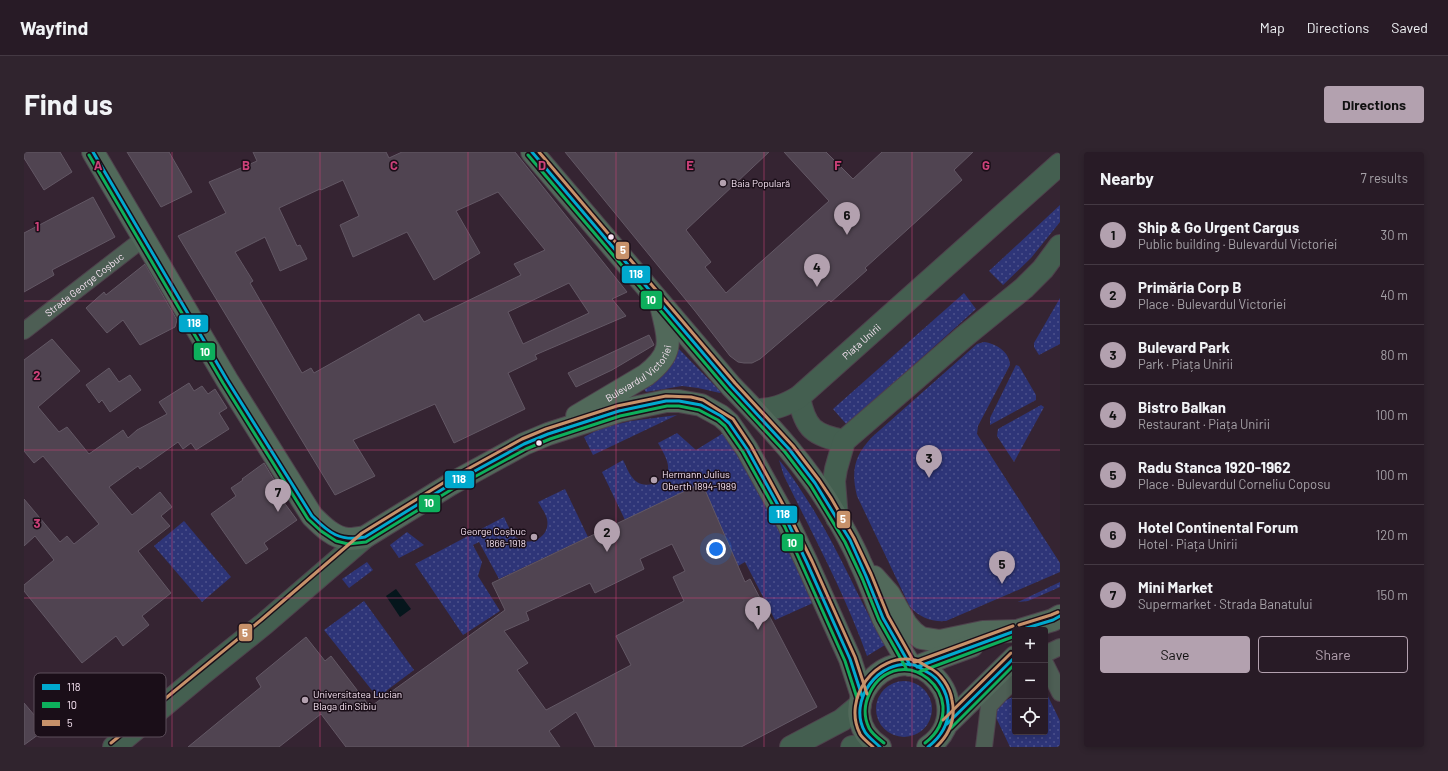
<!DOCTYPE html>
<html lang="en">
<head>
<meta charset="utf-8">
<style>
	:root { --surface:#281b26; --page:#30242e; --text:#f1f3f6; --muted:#a5a1a7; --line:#443943; --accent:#b3a1af }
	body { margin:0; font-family:Barlow,sans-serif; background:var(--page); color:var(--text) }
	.controls { position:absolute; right:12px; bottom:12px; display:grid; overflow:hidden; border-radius:4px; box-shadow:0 2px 6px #0003 }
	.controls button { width:36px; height:36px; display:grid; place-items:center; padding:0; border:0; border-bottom:1px solid var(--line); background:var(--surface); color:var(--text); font:20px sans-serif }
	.you { position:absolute; left:692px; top:397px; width:14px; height:14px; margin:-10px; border:3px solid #fff; border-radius:50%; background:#1a73e8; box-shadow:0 0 0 6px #1a73e833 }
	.badge { display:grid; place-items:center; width:26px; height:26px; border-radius:50%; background:var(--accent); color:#111; font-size:13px; font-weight:700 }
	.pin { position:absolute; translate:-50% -33px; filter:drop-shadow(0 1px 2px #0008) }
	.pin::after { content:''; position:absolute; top:21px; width:14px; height:12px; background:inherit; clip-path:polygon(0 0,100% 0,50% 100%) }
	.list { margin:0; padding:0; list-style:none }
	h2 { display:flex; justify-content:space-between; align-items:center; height:52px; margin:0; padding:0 16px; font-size:17px }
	h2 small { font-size:13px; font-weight:400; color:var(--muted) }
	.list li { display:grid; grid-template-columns:26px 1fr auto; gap:12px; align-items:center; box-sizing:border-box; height:60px; padding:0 16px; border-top:1px solid var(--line) }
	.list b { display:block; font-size:15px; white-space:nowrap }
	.list p { margin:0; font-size:13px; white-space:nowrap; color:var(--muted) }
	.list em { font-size:13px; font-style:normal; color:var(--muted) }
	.actions { display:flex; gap:8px; padding:12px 16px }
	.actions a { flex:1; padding:9px 0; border:1px solid var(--accent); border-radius:4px; text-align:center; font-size:14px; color:var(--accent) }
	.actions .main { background:var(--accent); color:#111 }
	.icon { flex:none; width:22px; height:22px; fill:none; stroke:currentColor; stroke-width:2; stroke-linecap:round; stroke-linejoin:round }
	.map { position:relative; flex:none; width:1036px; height:595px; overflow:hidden; border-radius:4px }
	header { display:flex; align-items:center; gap:24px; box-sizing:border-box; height:56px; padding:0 20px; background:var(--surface); border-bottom:1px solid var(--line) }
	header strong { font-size:19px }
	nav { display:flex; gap:22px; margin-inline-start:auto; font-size:14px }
	.intro { display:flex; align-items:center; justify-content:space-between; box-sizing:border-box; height:96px; padding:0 24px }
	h1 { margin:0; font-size:28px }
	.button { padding:10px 18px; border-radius:4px; background:var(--accent); color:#111; font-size:14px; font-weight:700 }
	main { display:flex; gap:24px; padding:0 24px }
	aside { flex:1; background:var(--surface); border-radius:4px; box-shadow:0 2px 6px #0003 }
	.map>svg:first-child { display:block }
	.grass { fill:url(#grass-dots) }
	.water { fill:#05161c }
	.building { fill:#504451; stroke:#635865; fill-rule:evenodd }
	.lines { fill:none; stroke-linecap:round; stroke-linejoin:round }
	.street-casing { stroke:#4e414c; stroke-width:18 }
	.secondary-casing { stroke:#4e414c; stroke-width:24 }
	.primary-casing { stroke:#4e414c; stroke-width:24 }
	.street { stroke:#4d5e54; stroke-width:16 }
	.secondary { stroke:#445f50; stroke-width:22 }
	.primary { stroke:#51695a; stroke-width:22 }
	.bus-1-casing { stroke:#1a0e18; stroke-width:6 }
	.bus-2-casing { stroke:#1a0e18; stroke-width:6 }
	.bus-3-casing { stroke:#1a0e18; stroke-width:6 }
	.bus-1 { stroke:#00a9ce; stroke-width:3 }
	.bus-2 { stroke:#0daf5c; stroke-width:3 }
	.bus-3 { stroke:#c7916a; stroke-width:3 }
	.grid { fill:none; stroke:#cd4179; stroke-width:1; stroke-opacity:0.55 }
	.poi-dot { fill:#b3a1af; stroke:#1a0e18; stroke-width:1.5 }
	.bus-dot { fill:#f7e4f3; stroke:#1a0e18; stroke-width:1.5 }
	.labels { text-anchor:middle; stroke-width:3; stroke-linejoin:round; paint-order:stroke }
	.poi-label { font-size:10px; fill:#f7e4f3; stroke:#1a0e18; text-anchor:start }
	.street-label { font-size:10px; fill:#f7e4f3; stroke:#1a0e18 }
	.key { fill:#1a0e18; stroke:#5c4e5a; stroke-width:1 }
	.key-label { font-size:11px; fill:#f7e4f3 }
	.grid-label { font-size:13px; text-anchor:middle; font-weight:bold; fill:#cd4179; stroke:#1a0e18; stroke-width:3; stroke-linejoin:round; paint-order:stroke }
	.line-badge { stroke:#1a0e18; stroke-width:1.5 }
	.badge-label { font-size:11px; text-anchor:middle; font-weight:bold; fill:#fff }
</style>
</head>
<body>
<header>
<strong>Wayfind</strong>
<nav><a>Map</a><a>Directions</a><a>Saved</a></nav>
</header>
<div class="intro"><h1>Find us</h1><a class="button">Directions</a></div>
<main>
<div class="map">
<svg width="1036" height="595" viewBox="0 0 1036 595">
	<defs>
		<pattern id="grass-dots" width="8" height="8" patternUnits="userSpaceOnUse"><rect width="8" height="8" fill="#2e3578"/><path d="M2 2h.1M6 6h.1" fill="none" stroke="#4d528c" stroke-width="1.8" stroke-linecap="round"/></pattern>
	</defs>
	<rect width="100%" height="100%" fill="#352432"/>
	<g class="grass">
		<polygon points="1036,53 1036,70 1007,106 979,133 965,119"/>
		<polygon points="940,141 952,157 823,273 809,257"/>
		<polygon points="1036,146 1036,192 1015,203 1010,195 1010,191"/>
		<path d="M960,190c11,1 26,10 26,23l-32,61 -1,8 83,129v9l-114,49c-15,1 -25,-3 -36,-14l-53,-111c-6,-25 -3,-40 15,-59l105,-93z"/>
		<polygon points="655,197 697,240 696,241 674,236 658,234 622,240 620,237 652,198"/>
		<polygon points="992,213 995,214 1012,243 1012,248 966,273 966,266"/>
		<polygon points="1017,253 1020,255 1019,257 990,310 973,284 974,277"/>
		<polygon points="653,263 569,303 560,285 577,276 607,269"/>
		<path d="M701,280l35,52 53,119 -38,17 -30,-58 -7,4 -36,-82 -77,36 -23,-48 21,-12c4,8 7,17 14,22 10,7 28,0 31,-13 1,-8 -6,-19 -10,-26l19,-10 19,17z"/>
		<path d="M755,308c9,10 16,21 23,32 33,48 54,103 83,153l-18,11c-22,-62 -54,-121 -83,-180z"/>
		<path d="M541,337l23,48 -89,42 -20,-37 -6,3 9,17 -4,14 22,35 -37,24 -48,-71 89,-47c3,6 6,15 11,20 13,11 36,1 32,-18 -1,-5 -6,-12 -9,-17z"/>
		<polygon points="160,369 207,425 178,450 130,394"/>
		<polygon points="383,380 400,393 375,406 366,393"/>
		<polygon points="343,410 349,418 325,436 318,427"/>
		<polygon points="1036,430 1036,435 1004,449 994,450"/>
		<polygon points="340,449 390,518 362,539 404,595 393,595 300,478"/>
		<circle cx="880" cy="557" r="28"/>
		<polygon points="1021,538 1036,569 1036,595 986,595 967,555 991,544 991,580 1021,580"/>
	</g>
	<polygon class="water" points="372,437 387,457 376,465 362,444"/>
	<g class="building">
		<polygon points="0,0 36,0 48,20 20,38 0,6"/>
		<polygon points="103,0 145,0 168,40 137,55"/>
		<path d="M229,0h133l3,6 13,-6h113l112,140 -15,7 14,17 -91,39 2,4 -29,14 17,36 -71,34 -19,-39 -82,36 22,36 -40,19 -157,-259 48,-23 -17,-31 48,-21zM319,28l16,36 -19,9 13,32 54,-25 27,48 46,-27 -24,-42 42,-19 47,58 -31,14 7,11 -97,47 -5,-8 -105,59 -3,-5 -9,5 -52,-90 3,-2 -18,-29 30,-15 15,34 27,-12 -7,-14 -3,1 -18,-38 41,-19 1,1zM545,131l20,30 -66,31 -15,-32z"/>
		<polygon points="541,0 745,0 662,78 687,110 681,115 702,141 805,49 760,0 802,0 829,27 858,0 949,0 930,18 938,28 841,116 843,118 807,150 805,148 736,207 728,211 720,211 714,210 706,204 671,159"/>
		<polygon points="69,45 91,85 28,118 30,123 0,140 0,81"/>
		<polygon points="121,112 153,168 151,175 116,193 99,168 83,181 62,156 80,140 82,143"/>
		<polygon points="625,183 630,193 588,218 552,235 544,221"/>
		<polygon points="28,187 56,219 14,255 35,280 43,275 65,302 99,278 104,286 113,278 143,262 135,250 165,231 170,239 178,234 184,242 191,237 203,256 195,261 205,277 172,298 167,291 159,297 154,290 116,317 114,314 85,335 108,363 136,340 148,355 137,364 146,374 114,399 147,441 118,464 125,473 99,494 92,484 58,511 0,439 0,433 30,408 11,384 0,394 0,347 36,390 43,384 50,392 75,372 19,304 10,311 0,299 0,208"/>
		<polygon points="85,216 95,230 106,223 117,238 86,260 78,248 75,251 62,233"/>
		<polygon points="240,311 252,331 248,334 273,368 240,391 244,397 222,412 187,362 212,344 207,336 219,328 218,327"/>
		<path d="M678,331l43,99 5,-3 67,128 -76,40h-146l-19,-35 -27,19 11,16h-214l-25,-33 -42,33h-91l73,-60 -5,-9 50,-41 19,24 6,-5 39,51 135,-97 -13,-27zM648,392l13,27 -12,6 11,24 -68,35 15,29 -85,45 -29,-40 11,-7 -24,-32 25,-11 -3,-8 64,-29 5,10 49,-24 -4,-10z"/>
		<polygon points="0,551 22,577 0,593"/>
	</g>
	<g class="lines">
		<defs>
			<g id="street">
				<path id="s1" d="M0,179l120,-93"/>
				<polyline points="1021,502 1036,495"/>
				<polyline points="1021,511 1036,541"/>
				<polyline points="960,595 965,554 978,540 991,528"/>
			</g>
			<g id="secondary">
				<path d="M775,245c6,32 15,38 45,44"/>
				<path id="s2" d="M730,258c18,0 30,-4 45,-13l261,-233"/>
				<polyline points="813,366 810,329 812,317 820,289 941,184 1000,136 1019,117 1036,94"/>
				<polyline points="90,595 179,521 240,472 341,385"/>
				<polyline points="767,595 818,568 836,553"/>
				<polyline points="828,595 850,591"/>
			</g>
			<g id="primary">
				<path d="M69,0l134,228 85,136c10,10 22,22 36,23 5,0 12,-1 17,-2l86,-53 73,-40 24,-10 71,-23 47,-10h13l22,4 20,11 8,7 18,26 42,76 18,38 43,96 12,37"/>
				<path d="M508,0l199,234c40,41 79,83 107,133 8,14 16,28 22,43 9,18 15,37 23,56 8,17 18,32 27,47"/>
				<path id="s3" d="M553,264l69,-41c31,-24 22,-37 15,-70"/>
				<polyline points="850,425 865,442 882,472 889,480 897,486 916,489 959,480 991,479"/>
				<polyline points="996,478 1029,468 1036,464"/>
				<polyline points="893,515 918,505 948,494"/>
				<polyline points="923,572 991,505"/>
				<path d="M856,595c-53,-36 7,-109 51,-73 9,8 16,19 17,31 2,17 -5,32 -20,42"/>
			</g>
		</defs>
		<use href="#street" class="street-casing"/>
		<use href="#secondary" class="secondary-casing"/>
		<use href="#primary" class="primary-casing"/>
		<use href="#street" class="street"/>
		<use href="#secondary" class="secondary"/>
		<use href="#primary" class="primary"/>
		<defs>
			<g id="bus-1">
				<path d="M69,0l134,228 85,136c17,17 28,26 53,21l86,-53 73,-40 24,-10 71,-23 47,-10h13l22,4 20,11 8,7 18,26 42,76 18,38 43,96 12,37"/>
				<polyline points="508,0 707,234 765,297 791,331 826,388 842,424 859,466 886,513"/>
				<polyline points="996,478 1029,468 1036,464"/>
				<polyline points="893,515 991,479"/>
				<polyline points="923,572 991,505"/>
				<path d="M856,595c-5,-5 -12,-10 -15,-15 -18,-31 14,-74 49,-67 4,1 9,5 13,7 12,6 20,20 21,33 2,18 -6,31 -20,42"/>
			</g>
			<g id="bus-2">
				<polyline points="65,3 199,231 284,367 297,379 312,389 324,392 342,390 430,336 502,297 526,287 596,264 643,254 655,254 675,258 694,268 701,274 719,300 761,375 821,509 833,546"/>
				<polyline points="504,3 703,237 761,300 787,334 821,390 838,426 855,468 882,516"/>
				<polyline points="895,520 991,484"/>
				<polyline points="927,576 991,512"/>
				<path d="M860,591c-5,-4 -12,-9 -15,-15 -11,-23 4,-53 29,-58 22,-4 43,15 45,36 1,16 -6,28 -18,37"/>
			</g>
			<g id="bus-3">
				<polyline points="515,0 711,231 769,294 795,328 807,346 830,386 847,422 864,464 890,510"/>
				<polyline points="995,473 1027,463 1034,460"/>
				<polyline points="891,510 989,474"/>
				<polyline points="919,568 987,501"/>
				<polyline points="87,591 237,468 338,381 424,328 498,287 522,277 593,254 642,244 667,245 679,248 690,255 709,267 727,294 769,371 788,409 831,505 843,542"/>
				<path d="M849,595c-4,-4 -10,-8 -13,-13 -18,-35 15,-82 55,-74 4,1 9,5 13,7 13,6 22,20 24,33 4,19 -3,35 -16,47"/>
			</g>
		</defs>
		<use href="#bus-1" class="bus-1-casing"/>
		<use href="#bus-2" class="bus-2-casing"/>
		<use href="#bus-3" class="bus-3-casing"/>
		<use href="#bus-1" class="bus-1"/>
		<use href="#bus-2" class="bus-2"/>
		<use href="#bus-3" class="bus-3"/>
	</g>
	<path class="grid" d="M148,0v595M296,0v595M444,0v595M592,0v595M740,0v595M888,0v595M0,149h1036M0,298h1036M0,446h1036"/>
	<g class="poi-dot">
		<circle cx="699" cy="31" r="4"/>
		<circle cx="630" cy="328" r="4"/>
		<circle cx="510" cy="385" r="4"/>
		<circle cx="281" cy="548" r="4"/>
	</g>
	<g class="bus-dot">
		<circle cx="587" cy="85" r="3.5"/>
		<circle cx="515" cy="291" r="3.5"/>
	</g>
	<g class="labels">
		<g class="poi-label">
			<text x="707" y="35">Baia Populară</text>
			<text x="638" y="326">Hermann Julius<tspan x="638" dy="12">Oberth 1894-1989</tspan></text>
			<text x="502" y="383" text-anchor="end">George Coșbuc<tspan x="502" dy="12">1866-1918</tspan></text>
			<text x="289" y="546">Universitatea Lucian<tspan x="289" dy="12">Blaga din Sibiu</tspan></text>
		</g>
		<g class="street-label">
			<text dy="4" stroke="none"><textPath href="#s1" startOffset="76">Strada George Coșbuc</textPath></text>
			<text dy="4" stroke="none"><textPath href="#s2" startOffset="131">Piața Unirii</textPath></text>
			<text dy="4" stroke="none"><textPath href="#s3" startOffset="76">Bulevardul Victoriei</textPath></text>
		</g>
	</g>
	<rect x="10" y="521" width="132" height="64" rx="6" class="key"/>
	<rect x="18" y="532" width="18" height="6" fill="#00a9ce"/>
	<rect x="18" y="550" width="18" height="6" fill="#0daf5c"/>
	<rect x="18" y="568" width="18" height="6" fill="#c7916a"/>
	<g class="key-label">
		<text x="43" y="539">118</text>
		<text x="43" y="557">10</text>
		<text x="43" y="575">5</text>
	</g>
	<g class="grid-label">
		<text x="74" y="18">A</text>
		<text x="222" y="18">B</text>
		<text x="370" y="18">C</text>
		<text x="518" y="18">D</text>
		<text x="666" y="18">E</text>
		<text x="814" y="18">F</text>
		<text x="962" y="18">G</text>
		<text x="13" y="79">1</text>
		<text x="13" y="228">2</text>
		<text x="13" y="376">3</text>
	</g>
	<g class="line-badge">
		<rect x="591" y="89" width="15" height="19" rx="4" fill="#c7916a"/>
		<rect x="597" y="113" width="30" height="19" rx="4" fill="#00a9ce"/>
		<rect x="616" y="138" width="23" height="20" rx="4" fill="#0daf5c"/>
		<rect x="154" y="162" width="31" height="19" rx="4" fill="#00a9ce"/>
		<rect x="169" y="190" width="23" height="19" rx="4" fill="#0daf5c"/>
		<rect x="420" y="318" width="31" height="19" rx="4" fill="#00a9ce"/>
		<rect x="394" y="342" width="23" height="19" rx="4" fill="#0daf5c"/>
		<rect x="744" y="353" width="30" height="19" rx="4" fill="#00a9ce"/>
		<rect x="812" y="358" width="15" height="19" rx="4" fill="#c7916a"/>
		<rect x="757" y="381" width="23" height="19" rx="4" fill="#0daf5c"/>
		<rect x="214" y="471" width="15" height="19" rx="4" fill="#c7916a"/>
	</g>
	<g class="badge-label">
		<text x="599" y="102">5</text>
		<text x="612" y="126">118</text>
		<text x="627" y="152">10</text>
		<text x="170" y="175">118</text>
		<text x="181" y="204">10</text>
		<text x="435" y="331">118</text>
		<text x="405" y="355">10</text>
		<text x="759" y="366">118</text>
		<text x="819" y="371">5</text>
		<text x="768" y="395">10</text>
		<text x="221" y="485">5</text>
	</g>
</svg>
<div class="controls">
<button>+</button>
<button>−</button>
<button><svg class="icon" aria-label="locate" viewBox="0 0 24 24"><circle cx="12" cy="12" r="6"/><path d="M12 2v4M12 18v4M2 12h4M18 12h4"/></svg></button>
</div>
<div class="you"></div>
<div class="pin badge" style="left:734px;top:478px">1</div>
<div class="pin badge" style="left:583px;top:400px">2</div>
<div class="pin badge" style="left:905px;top:326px">3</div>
<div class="pin badge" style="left:793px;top:135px">4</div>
<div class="pin badge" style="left:978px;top:432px">5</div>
<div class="pin badge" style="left:823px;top:83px">6</div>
<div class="pin badge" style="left:254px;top:360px">7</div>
</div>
<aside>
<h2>Nearby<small>7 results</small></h2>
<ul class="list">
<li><span class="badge">1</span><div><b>Ship &amp; Go Urgent Cargus</b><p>Public building · Bulevardul Victoriei</p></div><em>30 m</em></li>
<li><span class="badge">2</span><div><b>Primăria Corp B</b><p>Place · Bulevardul Victoriei</p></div><em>40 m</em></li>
<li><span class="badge">3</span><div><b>Bulevard Park</b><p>Park · Piața Unirii</p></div><em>80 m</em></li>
<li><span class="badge">4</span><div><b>Bistro Balkan</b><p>Restaurant · Piața Unirii</p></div><em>100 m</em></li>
<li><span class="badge">5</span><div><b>Radu Stanca 1920-1962</b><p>Place · Bulevardul Corneliu Coposu</p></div><em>100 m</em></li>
<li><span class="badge">6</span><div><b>Hotel Continental Forum</b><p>Hotel · Piața Unirii</p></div><em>120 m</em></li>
<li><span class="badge">7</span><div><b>Mini Market</b><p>Supermarket · Strada Banatului</p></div><em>150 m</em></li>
</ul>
<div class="actions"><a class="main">Save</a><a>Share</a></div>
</aside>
</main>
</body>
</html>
